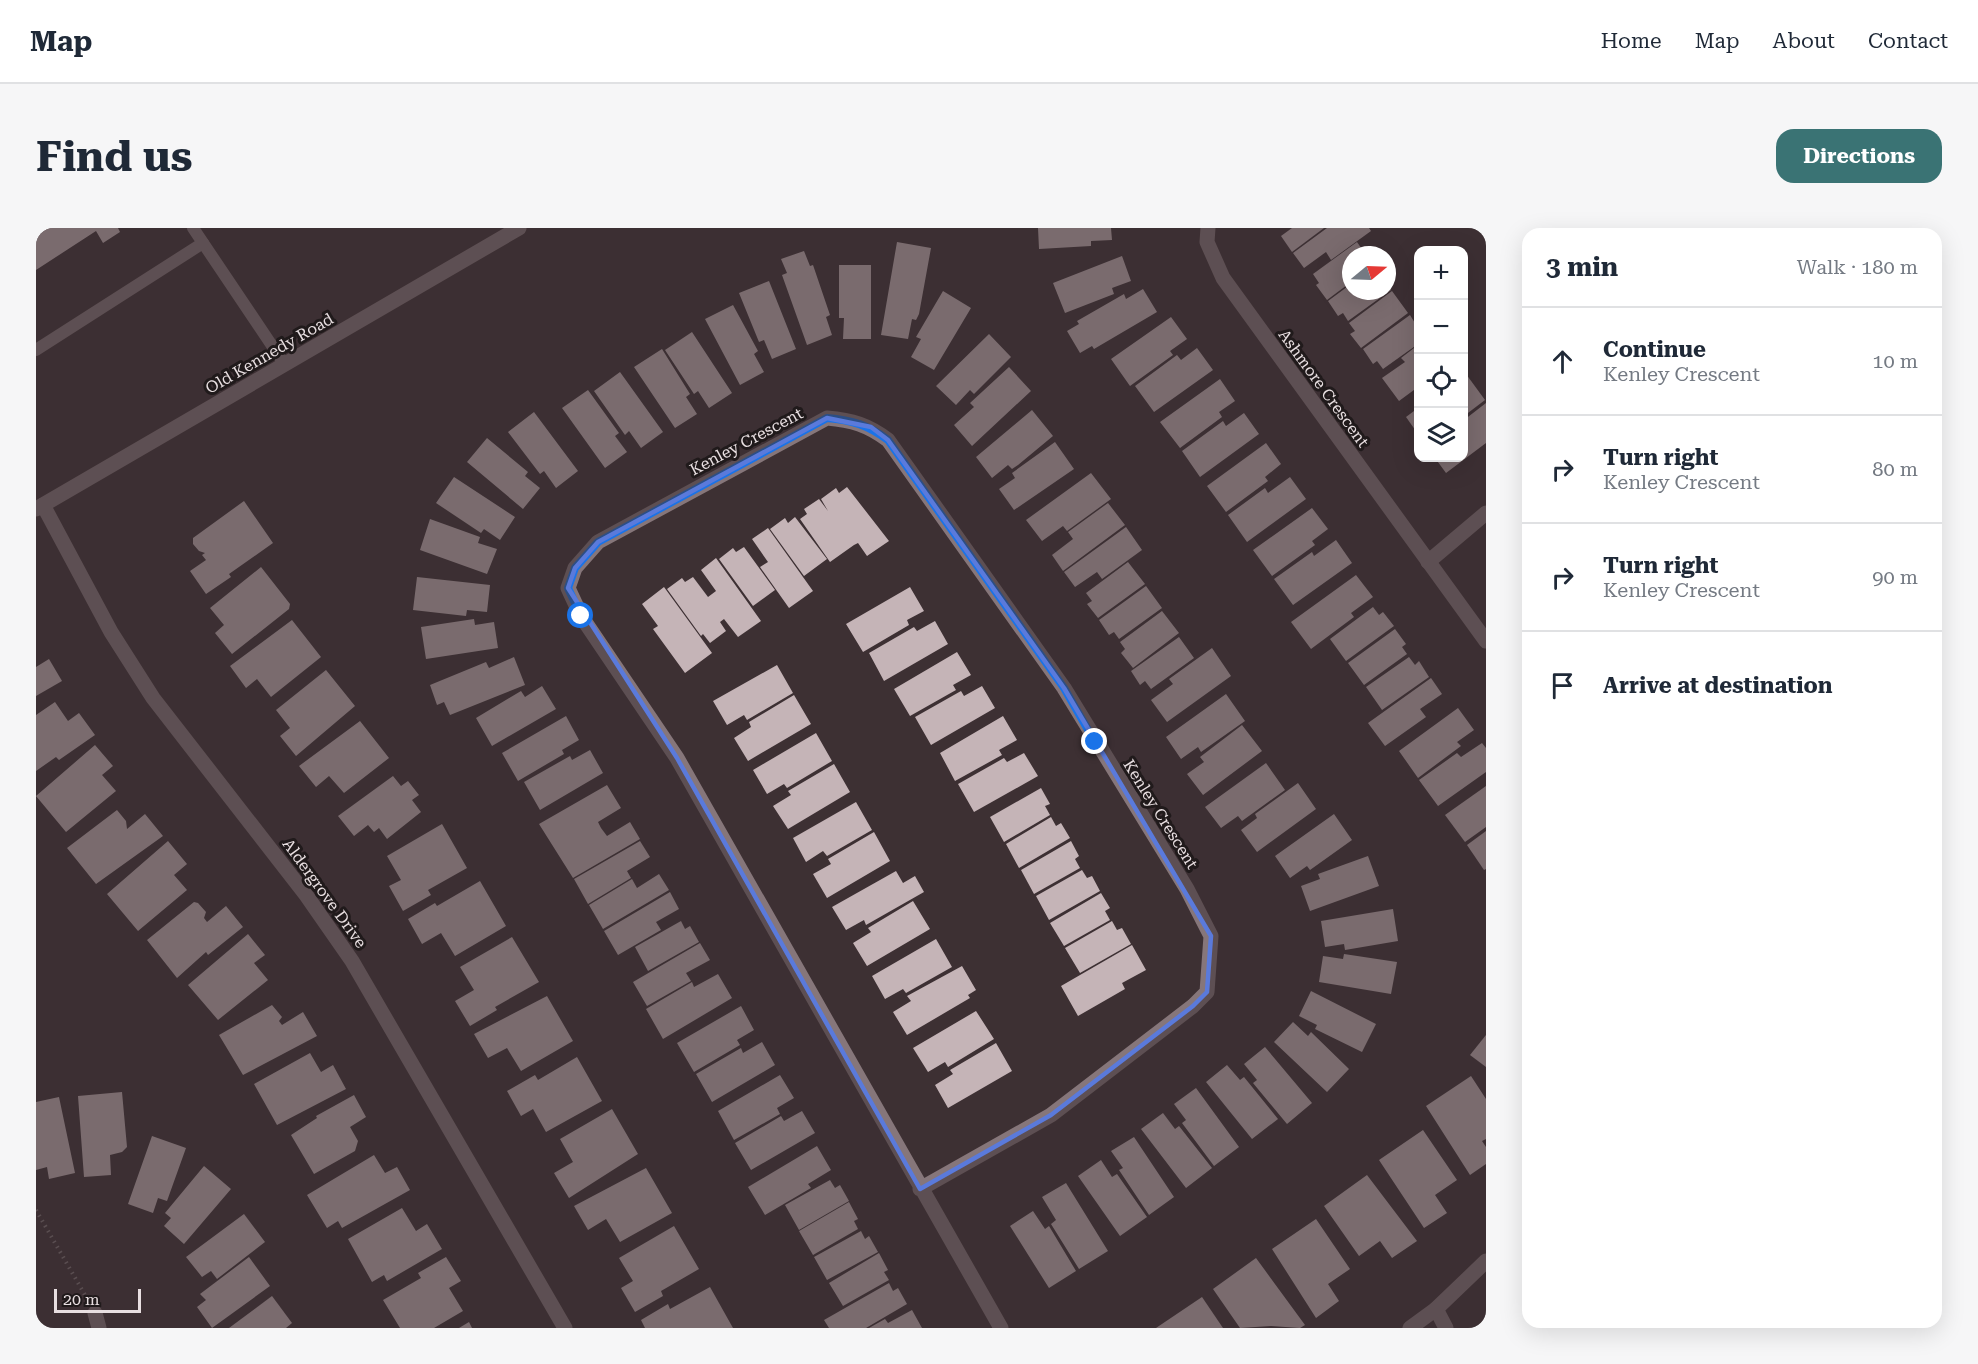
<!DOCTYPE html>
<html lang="en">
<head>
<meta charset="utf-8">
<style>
	:root { --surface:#fff; --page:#f6f6f7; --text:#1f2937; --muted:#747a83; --line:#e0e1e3; --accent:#3a7374 }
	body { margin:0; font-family:"Roboto Serif",serif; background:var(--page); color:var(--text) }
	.controls { position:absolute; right:18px; top:18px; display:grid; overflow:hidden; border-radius:12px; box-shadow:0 6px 24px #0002 }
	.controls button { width:54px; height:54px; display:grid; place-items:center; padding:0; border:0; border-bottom:2px solid var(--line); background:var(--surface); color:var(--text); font:30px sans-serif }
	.compass { position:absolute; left:1306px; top:18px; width:54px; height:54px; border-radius:50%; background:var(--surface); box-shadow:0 6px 24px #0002; rotate:71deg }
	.scale { position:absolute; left:18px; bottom:15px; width:87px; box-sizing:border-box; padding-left:6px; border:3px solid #e8dfe1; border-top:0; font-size:16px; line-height:21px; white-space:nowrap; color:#e8dfe1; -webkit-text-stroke:4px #201a1b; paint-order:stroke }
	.stop { position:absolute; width:18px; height:18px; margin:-14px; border:4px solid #1a73e8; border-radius:50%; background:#fff }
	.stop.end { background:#1a73e8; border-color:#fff; box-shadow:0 2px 6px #0008 }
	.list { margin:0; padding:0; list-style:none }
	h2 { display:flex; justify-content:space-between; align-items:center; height:78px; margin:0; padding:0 24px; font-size:26px }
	h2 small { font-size:20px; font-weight:400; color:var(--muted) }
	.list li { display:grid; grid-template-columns:39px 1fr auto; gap:18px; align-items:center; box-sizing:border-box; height:108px; padding:0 24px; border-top:2px solid var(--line) }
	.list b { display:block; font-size:22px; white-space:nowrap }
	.list p { margin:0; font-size:20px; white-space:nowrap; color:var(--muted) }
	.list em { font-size:20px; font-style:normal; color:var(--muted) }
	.icon { flex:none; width:33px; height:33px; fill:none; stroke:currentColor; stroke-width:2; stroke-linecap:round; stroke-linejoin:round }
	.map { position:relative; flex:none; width:1450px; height:1100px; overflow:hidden; border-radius:18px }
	header { display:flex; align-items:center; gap:36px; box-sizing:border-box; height:84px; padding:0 30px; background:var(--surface); border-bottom:2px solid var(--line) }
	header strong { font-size:28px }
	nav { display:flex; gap:33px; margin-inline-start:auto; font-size:21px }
	.intro { display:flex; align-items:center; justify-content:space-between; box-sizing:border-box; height:144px; padding:0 36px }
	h1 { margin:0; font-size:42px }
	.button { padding:15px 27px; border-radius:18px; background:var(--accent); color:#fff; font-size:21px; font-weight:700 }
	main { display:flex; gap:36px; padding:0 36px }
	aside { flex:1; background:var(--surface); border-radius:18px; box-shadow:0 6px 24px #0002 }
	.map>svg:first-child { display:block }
	.building { fill:#c5b4b7 }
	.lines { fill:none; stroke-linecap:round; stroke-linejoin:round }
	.path { stroke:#7e7376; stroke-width:4; stroke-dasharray:1.5 4.5; stroke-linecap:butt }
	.service { stroke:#86767a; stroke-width:12 }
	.minor { stroke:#86767a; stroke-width:15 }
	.tertiary { stroke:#86767a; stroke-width:15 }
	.route { stroke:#1a73e8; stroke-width:8 }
	.marked { fill:none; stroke:#5a7adb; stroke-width:4.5; stroke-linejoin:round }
	.labels { text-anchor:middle; stroke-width:6; stroke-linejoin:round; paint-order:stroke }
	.street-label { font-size:16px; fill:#e8dfe1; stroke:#201a1b }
</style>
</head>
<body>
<header>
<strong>Map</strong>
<nav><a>Home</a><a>Map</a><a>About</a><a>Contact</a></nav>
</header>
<div class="intro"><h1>Find us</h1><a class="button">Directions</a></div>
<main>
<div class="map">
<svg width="1450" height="1100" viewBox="0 0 1450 1100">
	<rect width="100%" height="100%" fill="#3d3033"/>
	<g class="building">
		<polygon points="0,0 82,0 84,4 67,15 60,3 0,42"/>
		<polygon points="1002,0 1075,0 1076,12 1055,13 1055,18 1003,21"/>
		<polygon points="1256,0 1288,0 1256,24 1245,8"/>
		<polygon points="1291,0 1333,0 1335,3 1295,32 1290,24 1268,40 1257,25"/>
		<polygon points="861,14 895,20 883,86 880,92 876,91 872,111 845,107"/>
		<polygon points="1321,14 1330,27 1315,27 1315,54 1291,72 1280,57 1283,55 1277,46"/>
		<polygon points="768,23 774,38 777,37 794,87 790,89 796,107 771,117 746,47 751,45 745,31"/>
		<polygon points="1086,28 1095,53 1076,60 1078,66 1029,85 1017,55"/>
		<polygon points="803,37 835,37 835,111 807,111 808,90 803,90"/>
		<polygon points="733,53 760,121 736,131 728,112 723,114 703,65"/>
		<polygon points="1315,56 1315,63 1351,63 1351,56 1355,62 1312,93 1307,85 1302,88 1292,73"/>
		<polygon points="1107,61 1121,84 1058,121 1056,118 1044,125 1031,103 1043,96 1041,93 1088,66 1090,71"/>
		<polygon points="907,63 935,80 898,142 875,129 885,111 880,109"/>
		<polygon points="1356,63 1372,85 1325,120 1314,106 1319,103 1313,95"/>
		<polygon points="697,77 722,123 718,126 728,144 704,157 669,91"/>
		<polygon points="1374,87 1382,100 1382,116 1347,141 1341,133 1337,136 1327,121"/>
		<polygon points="1135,89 1151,111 1134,123 1137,127 1094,158 1075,131"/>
		<polygon points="656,104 696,165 673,180 662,163 658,166 629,122"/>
		<polygon points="953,106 975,129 938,166 934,162 920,177 900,158"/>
		<polygon points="1382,117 1382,159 1363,173 1346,150 1369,134 1365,130"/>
		<polygon points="1161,120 1177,142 1118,184 1099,158 1141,127 1145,132"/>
		<polygon points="626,121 654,166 650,169 661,186 639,200 598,139"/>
		<polygon points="973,139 995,163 936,218 918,197 938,179 934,175"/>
		<polygon points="584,144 627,204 605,220 593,203 589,207 558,163"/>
		<polygon points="1430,146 1449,172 1428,188 1428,147"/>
		<polygon points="1184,151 1199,173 1183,184 1186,189 1144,220 1124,194"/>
		<polygon points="552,162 583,205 579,208 591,224 569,240 526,180"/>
		<polygon points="1450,175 1450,215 1410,245 1399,230 1428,230 1428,192"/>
		<polygon points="1382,180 1382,206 1370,189"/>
		<polygon points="996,182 1017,208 982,237 976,241 972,237 956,250 940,229"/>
		<polygon points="498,184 542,243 520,260 508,243 504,246 472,204"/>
		<polygon points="1208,185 1223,206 1164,249 1146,223 1187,193 1190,198"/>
		<polygon points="451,210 492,244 489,248 504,260 487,281 431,234"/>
		<polygon points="1019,214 1038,241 978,282 963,261 979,250 976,245"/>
		<polygon points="1230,215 1245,236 1229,249 1232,253 1190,284 1171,258"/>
		<polygon points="1055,245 1075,271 1031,303 1027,298 1006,313 990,292"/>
		<polygon points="418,249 479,289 464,312 448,301 445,305 400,275"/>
		<polygon points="1254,249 1270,271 1211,314 1192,287 1229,260 1232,265"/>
		<polygon points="811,259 853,313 831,328 822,315 818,317 794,334 764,291 771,286 768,281 783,271 792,283 785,271 800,260 803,265"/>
		<polygon points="208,273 237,315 193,346 195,349 170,366 154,343 170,332 166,327 169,325 163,323 157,316 157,310"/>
		<polygon points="1072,275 1089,297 1027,343 1016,327 1037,311 1032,304"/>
		<polygon points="1276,280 1292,301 1276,313 1279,317 1236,348 1217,322"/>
		<polygon points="759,289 791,331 768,348 734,301 749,290 752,295"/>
		<polygon points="394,291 444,309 442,315 461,321 451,346 384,322"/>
		<polygon points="1090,299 1106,322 1066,351 1061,344 1039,359 1028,344"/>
		<polygon points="732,300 777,363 753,380 724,339 732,334 716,311"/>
		<polygon points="1300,312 1316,335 1257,377 1238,351 1276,324 1278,328"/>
		<polygon points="708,319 739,362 717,378 683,331 697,320 700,324"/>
		<polygon points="680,330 725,393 702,409 688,391 684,394 690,403 674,415 667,406 665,408 631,361 646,350 649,354 657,349 672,369 680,363 665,342"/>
		<polygon points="1092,334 1109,356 1062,390 1051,376 1056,373 1050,365"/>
		<polygon points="225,339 254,376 253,381 196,426 179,405 188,397 174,380"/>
		<polygon points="1320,347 1337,369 1315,385 1318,389 1275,421 1255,394"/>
		<polygon points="381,349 454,357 451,384 431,382 430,388 377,382"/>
		<polygon points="1110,358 1126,380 1083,411 1078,404 1073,407 1063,392"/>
		<polygon points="628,359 676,425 649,445 617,401 622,398 606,376"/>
		<polygon points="874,359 888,383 871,392 873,397 827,424 810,396"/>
		<polygon points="1337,379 1343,387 1347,384 1358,398 1310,433 1294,411"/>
		<polygon points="1126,383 1143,405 1097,440 1085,425 1089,421 1084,414"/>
		<polygon points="438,391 439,397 458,394 462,420 390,431 385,399"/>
		<polygon points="256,392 285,429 235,469 221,451 210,460 194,438"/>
		<polygon points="899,393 912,416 848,453 833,425 878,399 881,403"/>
		<polygon points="1359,401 1370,416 1366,419 1371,426 1328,457 1312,435"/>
		<polygon points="1143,409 1158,430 1115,461 1109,453 1104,457 1095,443"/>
		<polygon points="1176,420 1195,448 1131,494 1115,472 1137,456 1133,451"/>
		<polygon points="921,424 935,447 917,457 920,462 874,488 858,461"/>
		<polygon points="478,429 489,457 414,487 408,474 401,477 394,457 450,434 453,440"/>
		<polygon points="1373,429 1379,437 1383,433 1393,449 1346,482 1330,459"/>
		<polygon points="13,431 26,453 0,468 0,439"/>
		<polygon points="741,437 757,465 711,492 708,487 691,497 677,473"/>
		<polygon points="290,442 319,478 260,528 244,508 254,500 240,482"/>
		<polygon points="1395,450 1406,466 1384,481 1390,489 1349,518 1332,495"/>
		<polygon points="506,458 520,481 456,518 440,490 485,463 489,469"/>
		<polygon points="946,458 959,480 895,517 879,489 925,463 928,468"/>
		<polygon points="1190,466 1209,493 1165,524 1162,519 1145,531 1130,509"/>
		<polygon points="758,467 775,496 712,533 698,510 715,499 713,494"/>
		<polygon points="19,474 32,493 43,485 59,507 23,532 20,529 0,543 0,487"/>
		<polygon points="1422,480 1438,502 1421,514 1425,518 1382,550 1363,523"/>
		<polygon points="530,488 543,512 526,522 528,526 482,553 466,525"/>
		<polygon points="967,488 981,512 963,522 966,527 919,553 904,525"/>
		<polygon points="324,493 353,530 308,565 293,548 280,559 263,538"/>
		<polygon points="1206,497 1226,523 1167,567 1151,546 1168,534 1164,529"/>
		<polygon points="780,505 796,533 751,560 748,556 731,566 717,542"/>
		<polygon points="1446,515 1450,520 1450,544 1402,578 1383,552 1421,525 1425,529"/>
		<polygon points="59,517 77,538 66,547 80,563 30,604 0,568"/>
		<polygon points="554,522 567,545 504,582 488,554 534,528 536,532"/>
		<polygon points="988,525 1002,548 938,584 922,556 968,530 971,534"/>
		<polygon points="1230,535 1249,562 1206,593 1202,588 1185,600 1169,579"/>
		<polygon points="798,536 814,564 752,601 737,578 755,567 752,563"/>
		<polygon points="357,548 365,558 372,553 383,567 376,572 385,584 351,611 343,600 338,604 332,597 318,608 302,588"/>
		<polygon points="1262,555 1280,581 1221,624 1205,602 1221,590 1219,586"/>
		<polygon points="571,557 585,580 562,594 565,600 571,608 594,594 604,611 537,650 503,596"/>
		<polygon points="1450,558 1450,599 1429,614 1409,587"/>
		<polygon points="1005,560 1014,576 1009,578 1014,587 968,614 954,589"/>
		<polygon points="820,574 836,602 791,628 787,623 770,634 757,610"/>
		<polygon points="81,582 90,593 91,601 109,586 127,608 60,656 31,620"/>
		<polygon points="1298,586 1316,612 1274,642 1271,638 1254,650 1239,628"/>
		<polygon points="1015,589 1020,598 1025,595 1034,610 983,640 970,616"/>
		<polygon points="406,596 431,640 392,662 395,667 367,683 353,658 365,652 351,628"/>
		<polygon points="1450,603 1450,641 1448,642 1431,617"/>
		<polygon points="838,604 854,633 791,670 777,646 795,636 792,631"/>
		<polygon points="132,613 151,636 138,647 151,662 102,703 71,666"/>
		<polygon points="604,613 614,629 591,643 595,650 552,676 538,651"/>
		<polygon points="1035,613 1043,628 1039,631 1044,640 998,666 985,642"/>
		<polygon points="1332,628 1343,658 1274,683 1265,658 1284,651 1282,646"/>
		<polygon points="1046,642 1051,650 1056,648 1064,663 1013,692 1000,668"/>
		<polygon points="860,643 867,655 879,648 888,664 830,697 828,692 810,702 796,679"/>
		<polygon points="623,646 633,662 567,701 553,677 596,651 601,660"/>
		<polygon points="444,653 470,698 419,728 405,705 386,716 372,691 399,675 401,678"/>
		<polygon points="634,664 643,681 620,694 625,702 582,727 568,703"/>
		<polygon points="1065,665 1074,680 1069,683 1074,692 1028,718 1014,695"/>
		<polygon points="877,673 894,701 831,738 817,715 835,704 832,700"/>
		<polygon points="158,674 162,675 170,684 168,690 171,694 190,678 207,699 172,727 170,724 141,750 111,712"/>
		<polygon points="1357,681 1362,713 1309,722 1308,716 1289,719 1285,693"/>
		<polygon points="645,693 649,701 654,698 663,714 612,743 599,719"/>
		<polygon points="1076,693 1081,702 1086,700 1095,716 1044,745 1029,720"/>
		<polygon points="212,706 229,727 218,735 232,752 182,792 152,757"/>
		<polygon points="476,709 503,754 459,779 461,782 434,798 419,773 438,762 424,739"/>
		<polygon points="900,711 916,739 870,765 867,761 849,771 836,748"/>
		<polygon points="664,715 674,732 650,745 655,753 611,778 597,754"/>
		<polygon points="1096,717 1110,742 1086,755 1089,761 1042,788 1025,758"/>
		<polygon points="1308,726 1361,734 1355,766 1283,754 1287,728 1307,731"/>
		<polygon points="926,738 940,762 932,767 934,770 871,807 857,784 875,773 871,768"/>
		<polygon points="682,746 696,770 627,811 610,781 656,754 658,759"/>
		<polygon points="1275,763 1340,796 1326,824 1279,801 1281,797 1263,788"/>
		<polygon points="511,768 537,813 485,843 471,820 452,830 438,806"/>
		<polygon points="236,777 246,789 243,793 246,797 267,784 281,808 207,847 183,807"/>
		<polygon points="705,778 718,802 701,812 704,817 658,844 641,815"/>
		<polygon points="940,783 958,811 912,839 909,834 892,844 877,820"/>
		<polygon points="1257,794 1272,808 1275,804 1313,841 1291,864 1238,814"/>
		<polygon points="1450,807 1450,839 1434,827"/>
		<polygon points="726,814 739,837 676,874 660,846 705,820 707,825"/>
		<polygon points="960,815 976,843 912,880 899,857 917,846 914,842"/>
		<polygon points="1229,819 1276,875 1251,896 1217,855 1221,852 1208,836"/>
		<polygon points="274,825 285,844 297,837 310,861 241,897 218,856"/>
		<polygon points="541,829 566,873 510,904 497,881 485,888 471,863 499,847 502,852"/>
		<polygon points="1191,837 1204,852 1208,849 1242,891 1216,911 1170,854"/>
		<polygon points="744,847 758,870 741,880 744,886 698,912 682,883"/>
		<polygon points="1435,848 1450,871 1450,911 1446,913 1450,919 1450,936 1434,947 1390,878"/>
		<polygon points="1160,860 1203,919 1178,938 1146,895 1150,892 1138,876"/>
		<polygon points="86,864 91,919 86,924 74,927 75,947 48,949 42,868"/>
		<polygon points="318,867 330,889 314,899 322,913 319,923 278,946 255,907 281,890 280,888"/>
		<polygon points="23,869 39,945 13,951 11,939 0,942 0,874"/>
		<polygon points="576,881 602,926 533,970 518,945 537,934 524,911"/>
		<polygon points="766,883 779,905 715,942 699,915 745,888 748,893"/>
		<polygon points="1127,885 1139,901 1143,898 1176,940 1150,960 1105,901"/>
		<polygon points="1387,902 1421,952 1399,967 1411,985 1388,1000 1343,932"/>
		<polygon points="116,908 150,920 131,973 122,970 117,985 92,976"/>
		<polygon points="1098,909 1138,969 1113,987 1083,942 1087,940 1075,923"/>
		<polygon points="781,918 795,942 772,956 775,960 729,987 712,959"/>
		<polygon points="338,927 349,945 361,939 374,962 306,1000 302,993 291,1000 271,967"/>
		<polygon points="1065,932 1076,949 1081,946 1111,989 1084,1008 1042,948"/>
		<polygon points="168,938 195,961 148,1016 128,998 135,990 129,985"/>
		<polygon points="610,940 636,985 584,1014 570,991 552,1002 538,978"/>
		<polygon points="1331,947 1381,1013 1356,1030 1344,1013 1323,1028 1288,978"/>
		<polygon points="794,952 799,960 804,957 813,973 763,1002 749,977"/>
		<polygon points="1030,955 1072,1023 1043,1041 1015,996 1020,992 1006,969"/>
		<polygon points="813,974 822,991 818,993 822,1001 777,1027 763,1003"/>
		<polygon points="366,980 380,1003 391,996 406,1021 351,1053 348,1047 336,1054 312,1011"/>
		<polygon points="997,983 1009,1001 1013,998 1040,1043 1013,1060 974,998"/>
		<polygon points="208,986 229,1014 181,1051 175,1043 166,1049 150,1029"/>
		<polygon points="1280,991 1314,1041 1292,1056 1303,1073 1280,1090 1236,1021"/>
		<polygon points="638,998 663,1041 625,1063 627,1068 599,1084 585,1060 597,1053 583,1030"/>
		<polygon points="825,1003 829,1011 833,1008 842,1024 791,1052 778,1029"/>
		<polygon points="843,1025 852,1042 848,1044 853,1052 807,1078 793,1055"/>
		<polygon points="213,1029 234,1058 176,1100 161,1079 170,1072 164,1066"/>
		<polygon points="410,1029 425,1053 413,1060 427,1083 398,1100 364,1100 347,1072 385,1050 382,1045"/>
		<polygon points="1220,1030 1269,1097 1264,1100 1235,1098 1204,1100 1177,1061"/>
		<polygon points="853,1055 857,1063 862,1060 871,1076 830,1100 793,1100 788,1092"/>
		<polygon points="674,1059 697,1100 609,1100 605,1092 632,1076 634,1081"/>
		<polygon points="236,1068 256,1095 250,1100 193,1100"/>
		<polygon points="1166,1069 1187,1100 1120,1100"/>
		<polygon points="876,1082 886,1100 833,1100 849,1091 852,1095"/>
		<polygon points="433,1094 436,1100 423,1100"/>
	</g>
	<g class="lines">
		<polyline class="path" points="0,982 49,1067"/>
		<g class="service">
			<polyline points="157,0 249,137"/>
			<polyline points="0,122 167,15"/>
		</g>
		<g class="minor">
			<polyline points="1172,0 1171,14 1187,50 1450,413"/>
			<polyline points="1392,334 1450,285"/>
			<path d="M884,961l131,-74 142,-109 14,-14 4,-56 -24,-47 -123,-201 -176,-248c-20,-15 -36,-20 -61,-22l-229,124 -23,26 -7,20 13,28 96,142 324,570"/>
			<polyline points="1400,1081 1410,1100"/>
			<polyline points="59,1085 63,1100"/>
		</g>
		<g class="tertiary">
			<polyline points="7,277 75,404 117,470 270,667 316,733 529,1100"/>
			<polyline points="0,281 483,0"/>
			<polyline points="1374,1100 1400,1081 1450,1033"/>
		</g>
	</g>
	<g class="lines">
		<path class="route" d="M545,388l-13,-28 7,-20 23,-26 229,-124c25,2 41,7 61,22l176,248 31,54"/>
	</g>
	<path d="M0 0H1450V1100H0ZM791,190l44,9 17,13 176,248 147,248 -4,56 -14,14 -142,109 -131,74 -243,-431 -109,-170 7,-20 23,-26z" fill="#3d3033" fill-opacity=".55" fill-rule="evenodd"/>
	<path class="marked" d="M791,190l44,9 17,13 176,248 147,248 -4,56 -14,14 -142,109 -131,74 -243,-431 -109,-170 7,-20 23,-26z"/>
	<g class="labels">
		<g class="street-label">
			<text transform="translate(233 125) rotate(-30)" y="6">Old Kennedy Road</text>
			<text transform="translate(1288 160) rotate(54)" y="6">Ashmore Crescent</text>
			<text transform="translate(710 213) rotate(-28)" y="6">Kenley Crescent</text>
			<text transform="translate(1125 586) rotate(58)" y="6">Kenley Crescent</text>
			<text transform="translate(289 665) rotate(54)" y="6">Aldergrove Drive</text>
		</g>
	</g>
</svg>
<div class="controls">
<button>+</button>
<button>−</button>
<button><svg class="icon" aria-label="locate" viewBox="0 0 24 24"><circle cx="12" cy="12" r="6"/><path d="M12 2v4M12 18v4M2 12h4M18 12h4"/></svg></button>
<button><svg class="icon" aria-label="layers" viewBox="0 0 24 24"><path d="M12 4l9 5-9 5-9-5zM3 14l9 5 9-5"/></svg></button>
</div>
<svg class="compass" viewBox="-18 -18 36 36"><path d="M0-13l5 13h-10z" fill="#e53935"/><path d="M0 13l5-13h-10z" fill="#747a83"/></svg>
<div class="scale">20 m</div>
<div class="stop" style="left:545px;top:388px"></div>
<div class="stop end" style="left:1059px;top:514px"></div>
</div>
<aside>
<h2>3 min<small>Walk · 180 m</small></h2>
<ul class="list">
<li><svg class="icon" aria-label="ahead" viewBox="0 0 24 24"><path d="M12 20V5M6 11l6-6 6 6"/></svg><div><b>Continue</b><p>Kenley Crescent</p></div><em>10 m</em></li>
<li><svg class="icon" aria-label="right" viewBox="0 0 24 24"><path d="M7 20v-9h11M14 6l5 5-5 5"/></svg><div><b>Turn right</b><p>Kenley Crescent</p></div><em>80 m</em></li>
<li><svg class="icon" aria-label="right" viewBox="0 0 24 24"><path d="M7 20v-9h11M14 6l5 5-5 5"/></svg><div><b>Turn right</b><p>Kenley Crescent</p></div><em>90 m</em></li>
<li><svg class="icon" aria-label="arrive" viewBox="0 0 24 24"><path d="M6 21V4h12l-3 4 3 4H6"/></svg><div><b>Arrive at destination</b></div></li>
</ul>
</aside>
</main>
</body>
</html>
